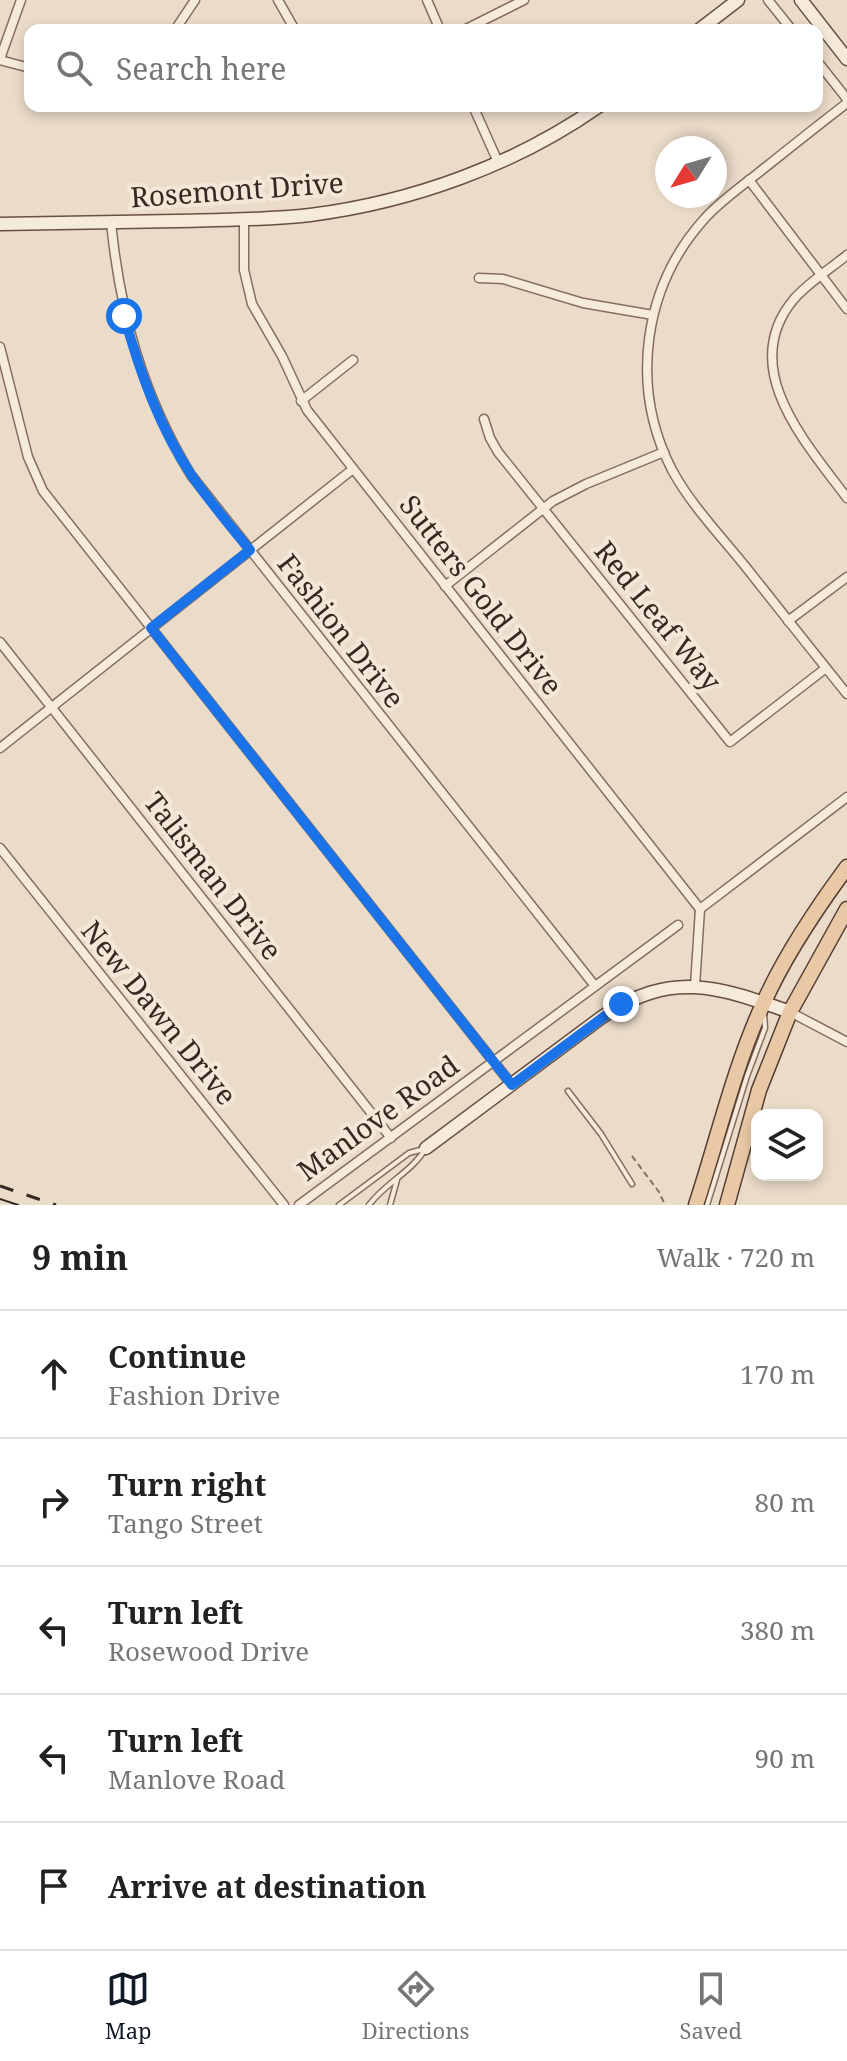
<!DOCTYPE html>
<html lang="en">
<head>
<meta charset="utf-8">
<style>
	:root { --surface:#fff; --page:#f2f2f2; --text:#222; --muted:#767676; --line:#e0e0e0; --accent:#111827 }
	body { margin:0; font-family:"Noto Serif",serif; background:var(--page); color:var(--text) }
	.controls { position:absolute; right:24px; bottom:24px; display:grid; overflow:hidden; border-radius:16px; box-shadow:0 4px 12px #0003 }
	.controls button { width:72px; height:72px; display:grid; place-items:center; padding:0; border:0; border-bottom:2px solid var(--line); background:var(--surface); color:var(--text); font:40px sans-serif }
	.compass { position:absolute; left:655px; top:136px; width:72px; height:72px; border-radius:50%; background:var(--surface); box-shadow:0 4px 12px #0003; rotate:233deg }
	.stop { position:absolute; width:24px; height:24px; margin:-18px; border:6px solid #1a73e8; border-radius:50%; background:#fff }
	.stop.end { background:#1a73e8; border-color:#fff; box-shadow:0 2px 8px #0008 }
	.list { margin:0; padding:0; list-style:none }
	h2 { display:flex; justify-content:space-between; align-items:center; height:104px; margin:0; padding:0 32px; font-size:34px }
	h2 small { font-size:26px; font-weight:400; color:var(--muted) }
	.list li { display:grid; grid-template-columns:52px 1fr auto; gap:24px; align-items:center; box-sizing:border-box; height:128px; padding:0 32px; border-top:2px solid var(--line) }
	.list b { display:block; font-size:30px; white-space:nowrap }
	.list p { margin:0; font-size:26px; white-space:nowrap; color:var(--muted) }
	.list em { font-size:26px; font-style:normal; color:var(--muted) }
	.icon { flex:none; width:44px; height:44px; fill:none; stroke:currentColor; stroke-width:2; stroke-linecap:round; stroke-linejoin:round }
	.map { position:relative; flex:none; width:847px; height:1205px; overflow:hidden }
	.search { position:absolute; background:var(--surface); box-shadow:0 4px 12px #0003; left:24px; right:24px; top:24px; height:88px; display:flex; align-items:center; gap:20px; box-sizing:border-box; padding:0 28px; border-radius:16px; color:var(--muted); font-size:30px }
	.sheet { height:744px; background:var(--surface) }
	nav { display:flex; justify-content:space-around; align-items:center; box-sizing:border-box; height:112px; border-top:2px solid var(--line); background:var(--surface); font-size:22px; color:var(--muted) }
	nav a { display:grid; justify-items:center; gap:4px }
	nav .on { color:var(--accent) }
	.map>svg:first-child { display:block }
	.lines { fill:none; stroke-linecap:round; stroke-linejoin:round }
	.lane-casing { stroke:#856d5f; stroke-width:7 }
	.street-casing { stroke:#856d5f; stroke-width:11 }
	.secondary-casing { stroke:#674f42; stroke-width:15 }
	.primary-casing { stroke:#543d33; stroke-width:17 }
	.path { stroke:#856d5f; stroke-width:2; stroke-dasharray:6 4; stroke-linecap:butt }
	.lane { stroke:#f6eadc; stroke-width:4 }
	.street { stroke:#f6eadc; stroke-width:8 }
	.secondary { stroke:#f6eadc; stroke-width:12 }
	.primary { stroke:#e9c9a5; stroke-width:14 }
	.tram { stroke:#372821; stroke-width:2 }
	.rail { stroke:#372821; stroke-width:3; stroke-dasharray:14 14; stroke-linecap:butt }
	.route { stroke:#1a73e8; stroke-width:10 }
	.labels { text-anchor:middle; stroke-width:8; stroke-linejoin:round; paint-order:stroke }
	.street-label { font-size:28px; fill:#372821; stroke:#f3e7d8 }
</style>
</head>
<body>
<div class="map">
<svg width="847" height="1205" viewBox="0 0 847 1205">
	<rect width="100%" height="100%" fill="#ebdbc9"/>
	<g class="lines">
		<defs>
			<g id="lane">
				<polyline points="568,1091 601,1134 632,1184"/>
				<polyline points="339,1205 409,1153 424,1149"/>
				<path d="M369,1205c16,-22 43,-33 57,-57"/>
				<polyline points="390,1205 397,1180"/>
				<polyline points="707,1205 747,1076 765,1028 764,1013"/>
			</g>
			<g id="street">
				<polyline points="278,0 295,30"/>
				<polyline points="427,0 440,30"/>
				<polyline points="768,0 792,30"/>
				<polyline points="175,30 195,0"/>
				<polyline points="464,30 524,0"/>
				<polyline points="0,59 21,0"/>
				<polyline points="0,60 30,68"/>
				<polyline points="817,61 847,99"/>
				<path d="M847,103c-30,23 -60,47 -90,71 -18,14 -36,27 -51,43 -63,69 -77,169 -34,253 19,35 48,65 73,96 34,43 68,86 102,128"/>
				<polyline points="473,106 498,162"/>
				<polyline points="749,180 847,309"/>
				<polyline points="244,219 244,270 252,304 282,356 307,410 700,909 695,986"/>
				<path d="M111,222c9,92 32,174 80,253l404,511"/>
				<path d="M847,255c-17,14 -38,27 -53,44 -58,69 13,145 53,199"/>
				<polyline points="479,278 503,279 583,303 653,315"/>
				<polyline points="0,347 28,457 43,491 512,1085"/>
				<polyline points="301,401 353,360"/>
				<polyline points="484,419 490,438 498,452 730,742 826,668"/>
				<polyline points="445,586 553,501 586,484 664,452"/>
				<polyline points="788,621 847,577"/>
				<polyline points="0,642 391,1138"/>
				<polyline points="0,748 353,469"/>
				<polyline points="0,848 284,1205"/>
				<polyline points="700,909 847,797"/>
				<polyline points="790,1012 847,1042"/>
				<polyline points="299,1205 678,925"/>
			</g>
			<g id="secondary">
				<polyline points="801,0 847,59"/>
				<polyline points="699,30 738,0"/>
				<path d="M0,224c59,-1 118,-2 177,-3 44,-1 89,-1 133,-6 102,-13 205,-50 289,-109"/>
				<path d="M426,1148l176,-131c69,-47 115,-31 188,-5"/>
			</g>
			<g id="primary">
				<path d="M696,1205c22,-67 38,-138 68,-203 21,-47 52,-93 83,-135"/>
				<polyline points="727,1205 759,1090 790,1012 847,909"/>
			</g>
		</defs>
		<use href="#lane" class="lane-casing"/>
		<use href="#street" class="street-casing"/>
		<use href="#secondary" class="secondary-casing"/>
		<use href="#primary" class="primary-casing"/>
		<polyline class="path" points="632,1156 659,1192 665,1205"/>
		<use href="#lane" class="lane"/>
		<use href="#street" class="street"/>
		<use href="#secondary" class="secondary"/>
		<use href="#primary" class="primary"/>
		<polyline class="tram" points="0,1199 18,1205"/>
		<polyline class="rail" points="0,1186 56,1205"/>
	</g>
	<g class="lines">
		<path class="route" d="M124,316c16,56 35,111 68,160 18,26 38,50 58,74l-99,78 361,457 109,-81"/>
	</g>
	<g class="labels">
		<g class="street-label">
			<text transform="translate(237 190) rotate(-4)" y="10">Rosemont Drive</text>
			<text transform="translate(481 595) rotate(52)" y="10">Sutters Gold Drive</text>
			<text transform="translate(658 616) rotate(51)" y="10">Red Leaf Way</text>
			<text transform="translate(341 631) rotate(52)" y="10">Fashion Drive</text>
			<text transform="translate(213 876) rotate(52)" y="10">Talisman Drive</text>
			<text transform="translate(159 1013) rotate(51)" y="10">New Dawn Drive</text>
			<text transform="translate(378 1118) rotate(-36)" y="10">Manlove Road</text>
		</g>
	</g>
</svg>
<div class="controls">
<button><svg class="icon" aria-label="layers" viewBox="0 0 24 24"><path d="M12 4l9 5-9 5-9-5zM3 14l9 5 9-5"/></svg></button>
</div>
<svg class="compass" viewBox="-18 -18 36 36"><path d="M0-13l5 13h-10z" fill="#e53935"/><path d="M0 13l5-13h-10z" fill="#767676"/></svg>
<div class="stop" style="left:124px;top:316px"></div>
<div class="stop end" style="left:621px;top:1004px"></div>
<div class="search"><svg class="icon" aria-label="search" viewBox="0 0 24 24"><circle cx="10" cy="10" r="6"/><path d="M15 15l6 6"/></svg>Search here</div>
</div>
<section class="sheet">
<h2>9 min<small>Walk · 720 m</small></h2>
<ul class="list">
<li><svg class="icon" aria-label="ahead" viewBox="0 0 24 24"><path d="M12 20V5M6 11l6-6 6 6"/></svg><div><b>Continue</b><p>Fashion Drive</p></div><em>170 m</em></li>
<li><svg class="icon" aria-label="right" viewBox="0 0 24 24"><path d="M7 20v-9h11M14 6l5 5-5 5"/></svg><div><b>Turn right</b><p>Tango Street</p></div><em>80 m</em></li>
<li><svg class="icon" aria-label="left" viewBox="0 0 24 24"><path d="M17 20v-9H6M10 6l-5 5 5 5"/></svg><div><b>Turn left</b><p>Rosewood Drive</p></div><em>380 m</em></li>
<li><svg class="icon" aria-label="left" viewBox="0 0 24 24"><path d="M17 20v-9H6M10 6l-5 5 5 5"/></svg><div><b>Turn left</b><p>Manlove Road</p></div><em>90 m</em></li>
<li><svg class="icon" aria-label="arrive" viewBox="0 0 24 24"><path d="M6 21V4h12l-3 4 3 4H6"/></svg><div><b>Arrive at destination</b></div></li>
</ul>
</section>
<nav>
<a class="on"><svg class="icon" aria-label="map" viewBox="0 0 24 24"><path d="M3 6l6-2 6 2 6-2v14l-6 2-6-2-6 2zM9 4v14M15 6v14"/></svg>Map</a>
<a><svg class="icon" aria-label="directions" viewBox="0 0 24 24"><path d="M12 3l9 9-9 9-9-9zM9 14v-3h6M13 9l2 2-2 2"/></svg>Directions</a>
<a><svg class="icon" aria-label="saved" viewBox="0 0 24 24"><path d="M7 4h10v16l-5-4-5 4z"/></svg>Saved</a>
</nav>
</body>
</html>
